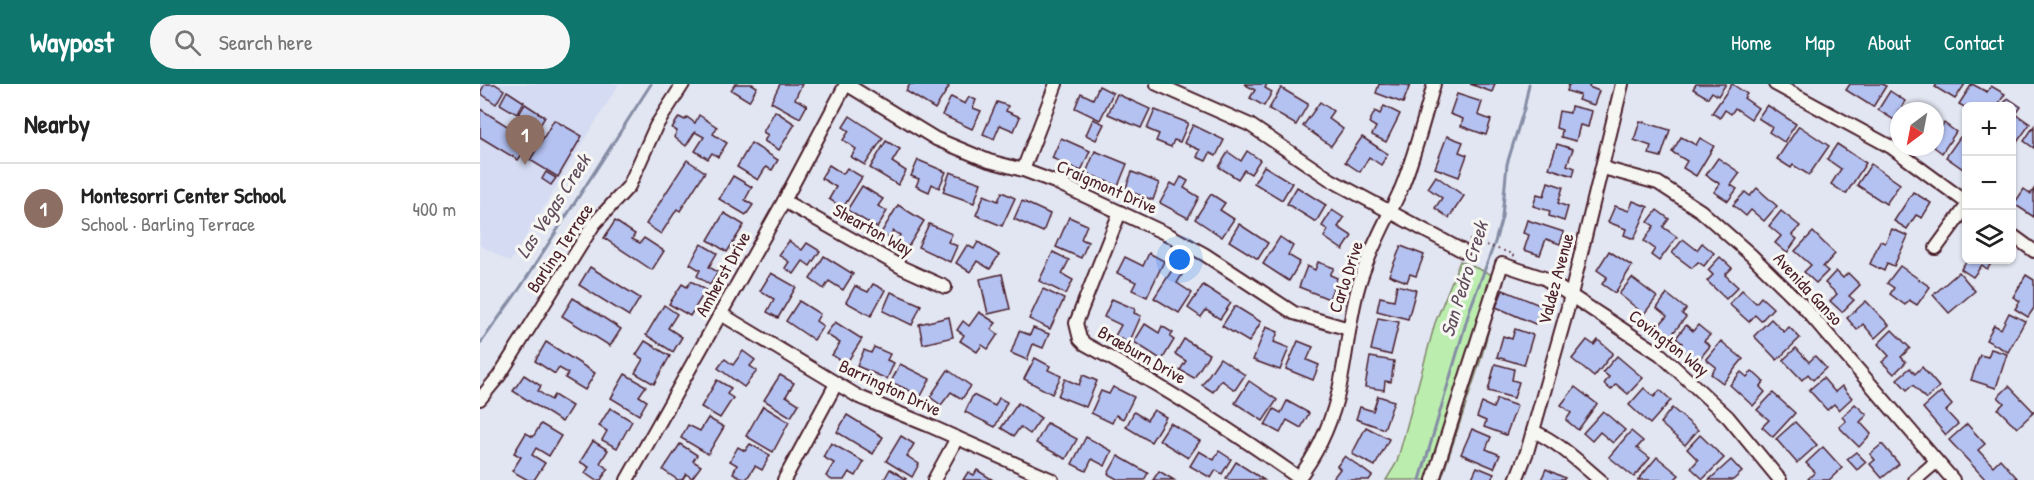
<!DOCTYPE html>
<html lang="en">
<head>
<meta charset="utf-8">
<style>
	:root { --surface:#fff; --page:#f6f6f6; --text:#222; --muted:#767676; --line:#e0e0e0; --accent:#0f766e }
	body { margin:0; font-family:"Patrick Hand",sans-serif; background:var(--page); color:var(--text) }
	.controls { position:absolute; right:18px; top:18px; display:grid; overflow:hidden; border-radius:9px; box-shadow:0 2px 4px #0004 }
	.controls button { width:54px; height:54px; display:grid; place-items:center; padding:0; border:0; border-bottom:2px solid var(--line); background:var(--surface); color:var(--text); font:30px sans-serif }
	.compass { position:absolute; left:1410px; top:18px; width:54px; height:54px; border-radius:50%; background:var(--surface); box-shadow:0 2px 4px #0004; rotate:212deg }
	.you { position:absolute; left:700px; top:176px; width:21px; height:21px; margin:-15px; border:4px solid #fff; border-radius:50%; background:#1a73e8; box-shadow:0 0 0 9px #1a73e833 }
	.badge { display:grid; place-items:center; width:39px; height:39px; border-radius:50%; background:var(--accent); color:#fff; font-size:20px; font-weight:700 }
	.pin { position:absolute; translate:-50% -50px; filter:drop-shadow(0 2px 3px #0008) }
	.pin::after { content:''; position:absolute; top:32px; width:21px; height:18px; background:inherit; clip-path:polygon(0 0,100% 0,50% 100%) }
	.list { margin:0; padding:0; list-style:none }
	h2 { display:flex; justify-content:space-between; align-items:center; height:78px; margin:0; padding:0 24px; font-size:26px }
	h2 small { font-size:20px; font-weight:400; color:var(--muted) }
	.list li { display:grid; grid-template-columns:39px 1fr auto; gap:18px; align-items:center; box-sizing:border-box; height:90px; padding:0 24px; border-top:2px solid var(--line) }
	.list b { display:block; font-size:22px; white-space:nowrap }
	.list p { margin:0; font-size:20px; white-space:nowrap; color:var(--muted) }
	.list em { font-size:20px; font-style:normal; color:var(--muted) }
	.icon { flex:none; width:33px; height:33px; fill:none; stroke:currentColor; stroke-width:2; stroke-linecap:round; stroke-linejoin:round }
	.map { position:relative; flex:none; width:1554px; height:396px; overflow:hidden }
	header { display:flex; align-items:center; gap:36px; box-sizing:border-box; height:84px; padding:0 30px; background:var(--accent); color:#fff }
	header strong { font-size:28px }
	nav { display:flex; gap:33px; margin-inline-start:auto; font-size:21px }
	.search { width:420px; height:54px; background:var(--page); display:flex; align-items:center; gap:15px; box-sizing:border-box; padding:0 21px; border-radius:33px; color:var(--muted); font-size:22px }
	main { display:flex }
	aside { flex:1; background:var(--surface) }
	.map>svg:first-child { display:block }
	.built { fill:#d4dbf2 }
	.green { fill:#bbeeae; stroke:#82866c; stroke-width:1.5 }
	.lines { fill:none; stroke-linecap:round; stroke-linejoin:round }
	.stream { stroke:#858da5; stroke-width:3 }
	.building { fill:#b4c2f2; stroke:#4a1f2b; stroke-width:1.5 }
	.minor-casing { stroke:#4a1f2b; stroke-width:16 }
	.path { stroke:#4a1f2b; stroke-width:2; stroke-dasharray:1.5 4.5; stroke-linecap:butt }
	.minor { stroke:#f6f6f2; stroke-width:12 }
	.labels { text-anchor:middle; stroke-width:6; stroke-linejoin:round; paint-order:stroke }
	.street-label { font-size:18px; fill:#4a1f2b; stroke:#f6f6f2 }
	.water-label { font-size:20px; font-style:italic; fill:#624d5e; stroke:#f6f6f2 }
</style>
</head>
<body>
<header>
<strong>Waypost</strong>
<div class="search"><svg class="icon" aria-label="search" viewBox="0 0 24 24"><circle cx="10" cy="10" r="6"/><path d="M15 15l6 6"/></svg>Search here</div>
<nav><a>Home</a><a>Map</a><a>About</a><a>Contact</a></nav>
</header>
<main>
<aside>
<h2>Nearby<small></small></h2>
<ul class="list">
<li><span class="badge" style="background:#8d6e63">1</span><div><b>Montesorri Center School</b><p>School · Barling Terrace</p></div><em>400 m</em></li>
</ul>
</aside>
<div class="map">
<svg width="1554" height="396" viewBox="0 0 1554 396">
	<rect width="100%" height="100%" fill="#e2e6f2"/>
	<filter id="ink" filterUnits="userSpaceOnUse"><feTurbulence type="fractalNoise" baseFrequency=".0167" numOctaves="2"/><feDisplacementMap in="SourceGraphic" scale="12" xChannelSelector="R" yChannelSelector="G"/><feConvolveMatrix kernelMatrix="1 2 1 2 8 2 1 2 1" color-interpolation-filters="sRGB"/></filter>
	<g filter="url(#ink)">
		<polygon class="built" points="0,0 139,0 30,178 0,161"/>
		<polygon class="green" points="980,177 1022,195 1001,275 961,396 906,396 917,378 955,239"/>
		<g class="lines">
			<g class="stream">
				<polyline points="0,260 40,204 171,0"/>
				<polyline points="940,396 990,225 1015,158 1022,133 1027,80 1044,25 1049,0"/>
			</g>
		</g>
		<g class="building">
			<polygon points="5,0 15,0 24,6 16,20 0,9"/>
			<polygon points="255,0 272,0 277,3 269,17 251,6"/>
			<polygon points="300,0 322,0 315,15 327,21 320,34 291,18"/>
			<polygon points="430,0 465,0 469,3 455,25 426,7"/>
			<polygon points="764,0 787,0 785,4 792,8 784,22 770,14 775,6"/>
			<polygon points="899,0 930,1 923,19 896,9"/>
			<polygon points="990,0 1015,0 1012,8"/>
			<polygon points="1089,0 1110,0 1109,3 1119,7 1114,21 1098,16 1100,11 1087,7"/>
			<polygon points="1216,0 1246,0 1238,12 1232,8 1228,14 1213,5"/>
			<polygon points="1252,0 1267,10 1264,14 1278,24 1271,35 1255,24 1251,30 1245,26 1240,34 1232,29"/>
			<polygon points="1370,0 1402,0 1406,2 1393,23 1366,6"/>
			<polygon points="1457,0 1485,0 1475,15 1455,3"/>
			<polygon points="1492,0 1507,8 1511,2 1525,10 1517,22 1486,22 1486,24 1479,20"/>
			<polygon points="619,2 633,9 620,36 595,24 601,9 613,15"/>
			<polygon points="801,4 828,20 816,41 789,25"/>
			<polygon points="27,7 44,18 37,30 20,20"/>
			<polygon points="1410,7 1425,17 1422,23 1429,27 1419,27 1419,39 1398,26"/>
			<polygon points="637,10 670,25 661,44 628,30"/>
			<polygon points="977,10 1002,18 998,31 1011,36 1006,51 981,42 983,35 970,30"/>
			<polygon points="471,13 485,20 489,13 496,16 493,24 501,27 492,45 462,31"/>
			<polygon points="1528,14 1541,23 1536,30 1550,40 1535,61 1532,59 1532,22 1522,22"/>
			<polygon points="517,18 528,22 526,27 540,33 534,47 520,41 514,55 503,50"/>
			<polygon points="840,18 853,27 848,34 863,45 851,62 823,42"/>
			<polygon points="45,20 65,33 59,43 39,30"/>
			<polygon points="1287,21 1316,40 1304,58 1289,48 1292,43 1278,34"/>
			<polygon points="904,22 920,30 906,58 892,51 896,43 889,39 895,27 900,30"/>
			<polygon points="1091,22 1112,27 1108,43 1100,41 1096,57 1081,53 1082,46 1076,44 1079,27 1090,29"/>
			<polygon points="0,25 51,57 38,76 0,53"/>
			<polygon points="675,26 708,39 700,58 694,56 691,63 676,57 679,50 667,45"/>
			<polygon points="295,27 315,40 299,66 284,57 288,51 283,48"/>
			<polygon points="219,31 237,43 233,50 247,59 238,73 232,69 228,75 215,67 224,53 215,48 206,62 194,53 197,47 192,44 199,33 205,36 207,33 215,39"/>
			<polygon points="370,32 403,54 385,81 371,73 376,65 363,56 369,47 363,43"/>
			<polygon points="613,35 624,40 616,56 606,51"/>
			<polygon points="74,36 102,52 78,93 50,76"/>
			<polygon points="1160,37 1190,46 1181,73 1169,70 1171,62 1154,56"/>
			<polygon points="1464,39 1476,48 1462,69 1454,63 1455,43 1459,46"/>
			<polygon points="713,41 744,56 736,72 730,69 726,77 717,73 720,66 704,59"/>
			<polygon points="1319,42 1349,62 1329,91 1313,81 1311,84 1297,75"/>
			<polygon points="1554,42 1554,64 1544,57"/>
			<polygon points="967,52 983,58 979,68 987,71 979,93 955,84"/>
			<polygon points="882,53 908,70 901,81 889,73 880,88 865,78"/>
			<polygon points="1201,53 1216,61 1220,54 1234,62 1216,92 1203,84 1207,77 1192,68"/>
			<polygon points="1480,53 1486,58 1486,87 1466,73"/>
			<polygon points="581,54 610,67 601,87 572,74"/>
			<polygon points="406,57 420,65 412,78 426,87 418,101 390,84"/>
			<polygon points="271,59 298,76 292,86 286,83 278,96 257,83"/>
			<polygon points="1077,60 1093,65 1087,81 1095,84 1093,92 1069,84"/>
			<polygon points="1357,60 1386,79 1366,110 1351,100 1361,85 1347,75"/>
			<polygon points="615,67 647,80 638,102 606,89"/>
			<polygon points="767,67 780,76 771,90 764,86 758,95 739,83 748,68 761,77"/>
			<polygon points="1238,74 1260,89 1251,101 1257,105 1248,117 1234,108 1240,100 1226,91"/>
			<polygon points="207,76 225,88 200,127 197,125 181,150 166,140"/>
			<polygon points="438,76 466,88 459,104 452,100 449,108 436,102 439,95 431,92"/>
			<polygon points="1391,80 1420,100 1406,120 1377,101"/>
			<polygon points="349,81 363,90 367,84 382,93 363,124 349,115 356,103 341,94"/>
			<polygon points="784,82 812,99 802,116 774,99"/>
			<polygon points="66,88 76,94 71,101 62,95"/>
			<polygon points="470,88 501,99 494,119 463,108"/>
			<polygon points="652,88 679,99 673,116 645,106"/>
			<polygon points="253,92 272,103 265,116 273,121 266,131 239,115"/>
			<polygon points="956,92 984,112 969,134 955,124 962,114 948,104"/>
			<polygon points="701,93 708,97 704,104 719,113 708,134 680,119 691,99 696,102"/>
			<polygon points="1068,98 1083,103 1078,119 1088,123 1084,137 1069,132 1070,127 1053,122 1057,110 1064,112"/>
			<polygon points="382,102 403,115 398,122 407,127 397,144 367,126"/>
			<polygon points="817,103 846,121 836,138 807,120"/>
			<polygon points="1277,104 1297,122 1284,137 1271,126 1266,132 1253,121 1265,108 1270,112"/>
			<polygon points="1544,105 1551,110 1554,105 1554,133 1534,120"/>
			<polygon points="522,108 535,114 522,142 496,131 504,111 518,117"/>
			<polygon points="1433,108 1451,119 1442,134 1436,131 1427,145 1414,137"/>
			<polygon points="731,110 745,119 740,126 754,135 742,153 715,135"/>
			<polygon points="542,117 570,130 563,148 534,135"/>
			<polygon points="1153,117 1168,123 1154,155 1144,151 1146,145 1128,138 1135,122 1149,127"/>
			<polygon points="418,121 444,137 428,163 417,157 420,151 413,147 409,154 401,149"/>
			<polygon points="852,126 864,134 858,143 872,152 863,166 844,153 848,146 842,142"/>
			<polygon points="1177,126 1189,135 1183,143 1197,153 1179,177 1171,171 1175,165 1164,157 1174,142 1168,138"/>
			<polygon points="1301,127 1320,142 1312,151 1317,155 1307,169 1295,159 1301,152 1289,142"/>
			<polygon points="244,129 264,141 247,168 228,156"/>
			<polygon points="589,133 607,141 601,155 608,158 601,174 576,163"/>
			<polygon points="1047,136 1084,148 1080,160 1066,155 1060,171 1044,166 1049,151 1043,149"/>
			<polygon points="135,137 155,150 152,155 160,159 164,154 184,167 172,186 124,154"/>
			<polygon points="449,140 472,150 468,158 477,162 470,178 438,163"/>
			<polygon points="759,140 788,159 778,175 749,157"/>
			<polygon points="1412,145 1428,152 1414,182 1407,179 1404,187 1390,180 1400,157 1405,159"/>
			<polygon points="1333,148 1355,170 1343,183 1348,187 1336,199 1324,188 1331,181 1315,167"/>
			<polygon points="800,153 813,162 808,171 820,178 809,197 783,180"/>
			<polygon points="1203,155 1217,166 1222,159 1234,169 1224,182 1218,178 1212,184 1192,169"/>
			<polygon points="309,157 322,166 327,159 340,167 330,182 323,177 314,190 305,184 309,178 299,171"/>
			<polygon points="498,158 519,171 510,185 497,177 490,188 476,179 487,161 494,165"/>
			<polygon points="221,160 237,169 229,183 238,188 230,201 217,192 220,186 210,180"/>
			<polygon points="921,162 944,171 936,192 930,190 927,198 909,191"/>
			<polygon points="1129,167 1152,182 1135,209 1122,200 1127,193 1117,186"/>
			<polygon points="573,168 589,176 582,190 593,196 586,210 559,197"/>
			<polygon points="669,169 684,177 667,213 652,206 656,198 637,189 645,173 663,182"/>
			<polygon points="344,172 373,190 363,206 349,197 344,205 330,195"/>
			<polygon points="1240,173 1252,184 1245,191 1258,203 1246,215 1227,197 1233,191 1228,186"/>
			<polygon points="1487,176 1514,176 1507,185 1502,181 1493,193 1481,185"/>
			<polygon points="838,178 854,184 850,191 857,194 849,215 819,203 827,182 835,186"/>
			<polygon points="1420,182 1450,203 1437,221 1429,216 1425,221 1410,210 1414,204 1407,199"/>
			<polygon points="110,183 160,214 149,232 99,201"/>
			<polygon points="694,183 703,189 697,199 712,209 699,229 674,214"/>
			<polygon points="1356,187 1363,194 1368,189 1380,201 1369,212 1374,216 1362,228 1350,217 1357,210 1345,199"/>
			<polygon points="1479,188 1495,207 1469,229 1453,211"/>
			<polygon points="291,189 316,203 298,234 287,228 294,215 280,207"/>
			<polygon points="522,190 530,225 508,230 500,195"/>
			<polygon points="1546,191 1554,196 1554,224 1548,233 1535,225 1540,217 1533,213"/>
			<polygon points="1152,194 1177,213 1164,230 1139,210"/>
			<polygon points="211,197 226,206 210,232 189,220 202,200 207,203"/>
			<polygon points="393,200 405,206 391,232 366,218 375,202 388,208"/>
			<polygon points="723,201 751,219 740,235 726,226 721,233 708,224"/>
			<polygon points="917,201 936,206 928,235 897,227 900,213 914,216"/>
			<polygon points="563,205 584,215 570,245 549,235"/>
			<polygon points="1023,206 1062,222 1055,240 1016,223"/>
			<polygon points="1262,206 1276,219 1281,213 1293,224 1281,237 1275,231 1269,238 1249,220"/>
			<polygon points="411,208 441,221 432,241 403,227"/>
			<polygon points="1187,210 1206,225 1202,230 1206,233 1189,254 1177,244 1187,232 1177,224"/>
			<polygon points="93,214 141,245 130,262 82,232"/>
			<polygon points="632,215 655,225 654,229 661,232 649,259 635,252 641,241 624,233"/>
			<polygon points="319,217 340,230 336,237 343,242 334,256 306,237"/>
			<polygon points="1386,217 1409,241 1395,254 1383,240 1377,246 1367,234"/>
			<polygon points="184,221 197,230 188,244 202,253 193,268 166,251"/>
			<polygon points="755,222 781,238 769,258 742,242"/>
			<polygon points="499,228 516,239 511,245 518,250 508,265 502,261 497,268 480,257 484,251 477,246 483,237 489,242"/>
			<polygon points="1529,229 1545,237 1528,268 1506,256 1514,241 1521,245"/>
			<polygon points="469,233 473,253 443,260 439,240"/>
			<polygon points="898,234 919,238 911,271 891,266"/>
			<polygon points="1291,235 1304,248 1309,243 1320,254 1297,276 1274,252"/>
			<polygon points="355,238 382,255 366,280 352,271 360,259 346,250"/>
			<polygon points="665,240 679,249 682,242 693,249 690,253 694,256 682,276 654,258"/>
			<polygon points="1206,241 1213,247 1218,241 1230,251 1224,257 1230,262 1217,278 1199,263 1202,259 1196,254"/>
			<polygon points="786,243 798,248 794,258 809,264 800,286 773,276"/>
			<polygon points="553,244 569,250 563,264 553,260 547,276 531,269 539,247 550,251"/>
			<polygon points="1035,245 1053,251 1044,281 1017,273 1023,252 1032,255"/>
			<polygon points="1412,246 1430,264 1421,273 1426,278 1414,290 1402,278 1409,272 1398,260"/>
			<polygon points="704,255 729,270 714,294 700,286 706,277 695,270"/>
			<polygon points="1107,256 1114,261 1118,256 1133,269 1114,293 1092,275"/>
			<polygon points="165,257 190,272 174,300 155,289 163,275 156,271"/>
			<polygon points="818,257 833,263 827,276 839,281 833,296 806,285"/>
			<polygon points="1241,257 1263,275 1243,299 1231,290 1236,283 1226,275"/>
			<polygon points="66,258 115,289 105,306 85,294 88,289 79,284 75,290 55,277"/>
			<polygon points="394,263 410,270 407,276 414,279 407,295 377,282 384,266 391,269"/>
			<polygon points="1316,264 1329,278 1335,272 1346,284 1333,296 1328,290 1322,296 1303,276"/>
			<polygon points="1511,265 1527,270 1516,304 1491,296 1500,271 1508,273"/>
			<polygon points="263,267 275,276 270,282 277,287 264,303 238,284 245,275 253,281"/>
			<polygon points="1137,272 1163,294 1148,310 1136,300 1131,306 1124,300 1129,293 1123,288"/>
			<polygon points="890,273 914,277 911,298 905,297 904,306 885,303"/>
			<polygon points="555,274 570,282 568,286 581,292 572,310 544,295"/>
			<polygon points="740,274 765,291 755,306 741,296 733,308 722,301"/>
			<polygon points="420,280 450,295 441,312 411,298"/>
			<polygon points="1015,280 1034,285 1032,296 1039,298 1034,314 1008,307"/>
			<polygon points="1442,283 1459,303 1446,315 1433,301 1427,306 1417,295 1430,284 1435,290"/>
			<polygon points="468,286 491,302 482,315 471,308 461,321 450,313"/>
			<polygon points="1272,287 1284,298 1280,303 1285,308 1273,322 1250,301 1261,288 1267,293"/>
			<polygon points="145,290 166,302 159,312 167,317 159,331 131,314"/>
			<polygon points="44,291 61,302 58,307 71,316 74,311 92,322 82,338 33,307"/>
			<polygon points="300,291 314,299 306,312 319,320 311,333 284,316"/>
			<polygon points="603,291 617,297 606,323 578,312 585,295 599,301"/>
			<polygon points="1343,294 1355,308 1362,302 1372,314 1359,326 1354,320 1347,326 1329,306"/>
			<polygon points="237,296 251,304 247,310 253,314 240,334 221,323"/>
			<polygon points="769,297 797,316 783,337 755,319"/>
			<polygon points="1529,302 1554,328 1537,344 1518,325 1524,319 1518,313"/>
			<polygon points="633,303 654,313 643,335 636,331 632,339 611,329 621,307 629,310"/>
			<polygon points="1095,303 1117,320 1098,346 1086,336 1091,329 1081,321"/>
			<polygon points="1164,304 1174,313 1180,306 1191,316 1170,340 1149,321"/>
			<polygon points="1461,308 1472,321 1466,327 1478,340 1466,351 1443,324"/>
			<polygon points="1293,309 1315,329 1293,353 1282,343 1289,336 1277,326"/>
			<polygon points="493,311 515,322 519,314 527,318 515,343 485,328"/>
			<polygon points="898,312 914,317 904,345 876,335 880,323 893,327"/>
			<polygon points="1017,315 1037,322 1026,351 1004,343 1006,337 997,333 1002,319 1013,324"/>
			<polygon points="807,317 829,329 821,344 807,336 800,349 785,341 794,325 801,329"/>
			<polygon points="538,319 561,334 550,350 540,343 534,352 521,344"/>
			<polygon points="1375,320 1387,331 1380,338 1391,350 1379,363 1359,343 1366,337 1362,333"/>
			<polygon points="283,322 309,338 293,368 266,352"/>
			<polygon points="130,324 152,337 137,364 122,356 127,347 119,342"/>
			<polygon points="1192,324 1218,346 1205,361 1180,339"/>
			<polygon points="674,326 686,333 671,358 646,343 654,328 667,336"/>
			<polygon points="1123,327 1145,346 1133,359 1120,348 1112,357 1103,349"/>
			<polygon points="367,331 403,353 393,370 357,348"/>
			<polygon points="228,334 244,343 228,370 201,354 208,341 220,347"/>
			<polygon points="1315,338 1337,361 1317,379 1296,355"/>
			<polygon points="567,339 597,355 586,375 556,359"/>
			<polygon points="690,339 720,357 708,374 679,356"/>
			<polygon points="61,340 81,352 69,372 56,364 52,371 65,379 54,396 48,396 32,387 41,373 34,369 46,349 53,353"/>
			<polygon points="1487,340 1505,360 1498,366 1513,382 1520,375 1538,395 1506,396 1469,356"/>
			<polygon points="886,343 909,355 895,382 872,370"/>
			<polygon points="992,345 1011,353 1006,365 1020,371 1014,384 981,370"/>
			<polygon points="1151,347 1163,357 1157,364 1170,374 1154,393 1129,373"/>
			<polygon points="1220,351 1244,374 1223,395 1211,384 1218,376 1207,365"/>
			<polygon points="421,352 434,360 427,372 439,380 432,393 406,377"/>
			<polygon points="606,353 632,367 625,382 612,375 606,387 592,380"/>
			<polygon points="113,357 128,366 120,379 128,385 121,396 115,396 105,389 109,383 100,378"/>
			<polygon points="351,359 384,378 376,392 369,388 364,396 352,396 346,392 354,379 343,373"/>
			<polygon points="200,360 217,371 213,377 221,382 212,394 206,390 202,396 198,396 183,386"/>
			<polygon points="270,360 290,371 282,386 275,382 266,396 253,389 257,381 250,377 258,363 265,367"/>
			<polygon points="1402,360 1419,380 1402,394 1390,380 1395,376 1390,370"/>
			<polygon points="1343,363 1362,384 1349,396 1329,396 1328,395 1335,388 1326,379"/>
			<polygon points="719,367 734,376 739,367 751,375 742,390 736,386 731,394 710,382"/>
			<polygon points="1376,368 1386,378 1377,386 1367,375"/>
			<polygon points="638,372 668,389 664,396 639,396 628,390"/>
			<polygon points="865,372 892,392 889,396 856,396 853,394 860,385 857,382"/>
			<polygon points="1177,373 1199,391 1194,396 1158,396"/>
			<polygon points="1251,376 1262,388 1253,396 1229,396"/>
			<polygon points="756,378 784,396 749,396 746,394"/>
			<polygon points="997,383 1014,390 1011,396 991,396"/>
			<polygon points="410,385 426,395 425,396 404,396"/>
			<polygon points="1066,385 1085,394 1083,396 1061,396"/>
			<polygon points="497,386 513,396 483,396 488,388 494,391"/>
			<polygon points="679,387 694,396 673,396"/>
		</g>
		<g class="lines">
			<defs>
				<g id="minor">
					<polyline points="366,0 456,55 509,77 543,86 575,98 691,152 724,170 814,229 869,245"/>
					<polyline points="677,0 770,41 851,96 983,167"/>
					<polyline points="1295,0 1411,63 1486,118"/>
					<polyline points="1123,84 1178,99 1221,127 1271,171 1323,222 1473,396"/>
					<polyline points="543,86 576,0"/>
					<polyline points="304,117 423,184 465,203"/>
					<path d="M640,128l-44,111 4,16 5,5c74,40 145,85 214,134"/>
					<polyline points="1532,151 1554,167"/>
					<polyline points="1456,164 1486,123"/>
					<polyline points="241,230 379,313 450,342 572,396"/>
					<polyline points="0,315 19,292 114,140 149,102 176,42 203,0"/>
					<path d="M1053,347c25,11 46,31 67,49"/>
					<polyline points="147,396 304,117 366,0"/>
					<polyline points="304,396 356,300"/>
					<polyline points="454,396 477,354"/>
					<path d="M817,396c19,-24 32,-52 40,-82 10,-38 11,-79 23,-117 10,-32 27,-61 41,-92 14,-34 23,-70 33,-105"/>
					<polyline points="953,396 1022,180 1064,194 1180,270 1248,333 1300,396"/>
					<polyline points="1036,396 1047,368 1088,223 1142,0"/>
					<polyline points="1435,396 1456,378"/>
				</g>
			</defs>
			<use href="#minor" class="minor-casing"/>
			<polyline class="path" points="989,156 1034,170 1033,173"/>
			<use href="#minor" class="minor"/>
		</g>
	</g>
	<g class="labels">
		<g class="street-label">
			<text transform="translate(627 103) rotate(24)" y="6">Craigmont Drive</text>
			<text transform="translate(393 146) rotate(29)" y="6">Shearton Way</text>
			<text transform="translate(80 164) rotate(-56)" y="6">Barling Terrace</text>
			<text transform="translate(243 190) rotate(-61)" y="6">Amherst Drive</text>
			<text transform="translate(866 193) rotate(-72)" y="6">Carlo Drive</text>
			<text transform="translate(1076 195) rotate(-75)" y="6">Valdez Avenue</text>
			<text transform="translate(1328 205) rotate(47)" y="6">Avenida Ganso</text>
			<text transform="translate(1189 259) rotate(38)" y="6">Covington Way</text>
			<text transform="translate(662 271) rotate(30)" y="6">Braeburn Drive</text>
			<text transform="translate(410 304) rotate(25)" y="6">Barrington Drive</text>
		</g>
		<g class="water-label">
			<text transform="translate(73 122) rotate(-57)" y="7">Las Vegas Creek</text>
			<text transform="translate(984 195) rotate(-73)" y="7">San Pedro Creek</text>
		</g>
	</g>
</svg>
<div class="controls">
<button>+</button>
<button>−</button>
<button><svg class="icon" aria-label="layers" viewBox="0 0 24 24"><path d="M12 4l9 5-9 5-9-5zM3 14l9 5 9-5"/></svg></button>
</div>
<svg class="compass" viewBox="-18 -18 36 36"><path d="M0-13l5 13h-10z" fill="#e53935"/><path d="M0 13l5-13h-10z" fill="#767676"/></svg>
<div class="you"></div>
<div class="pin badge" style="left:45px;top:81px;background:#8d6e63">1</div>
</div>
</main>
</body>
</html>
